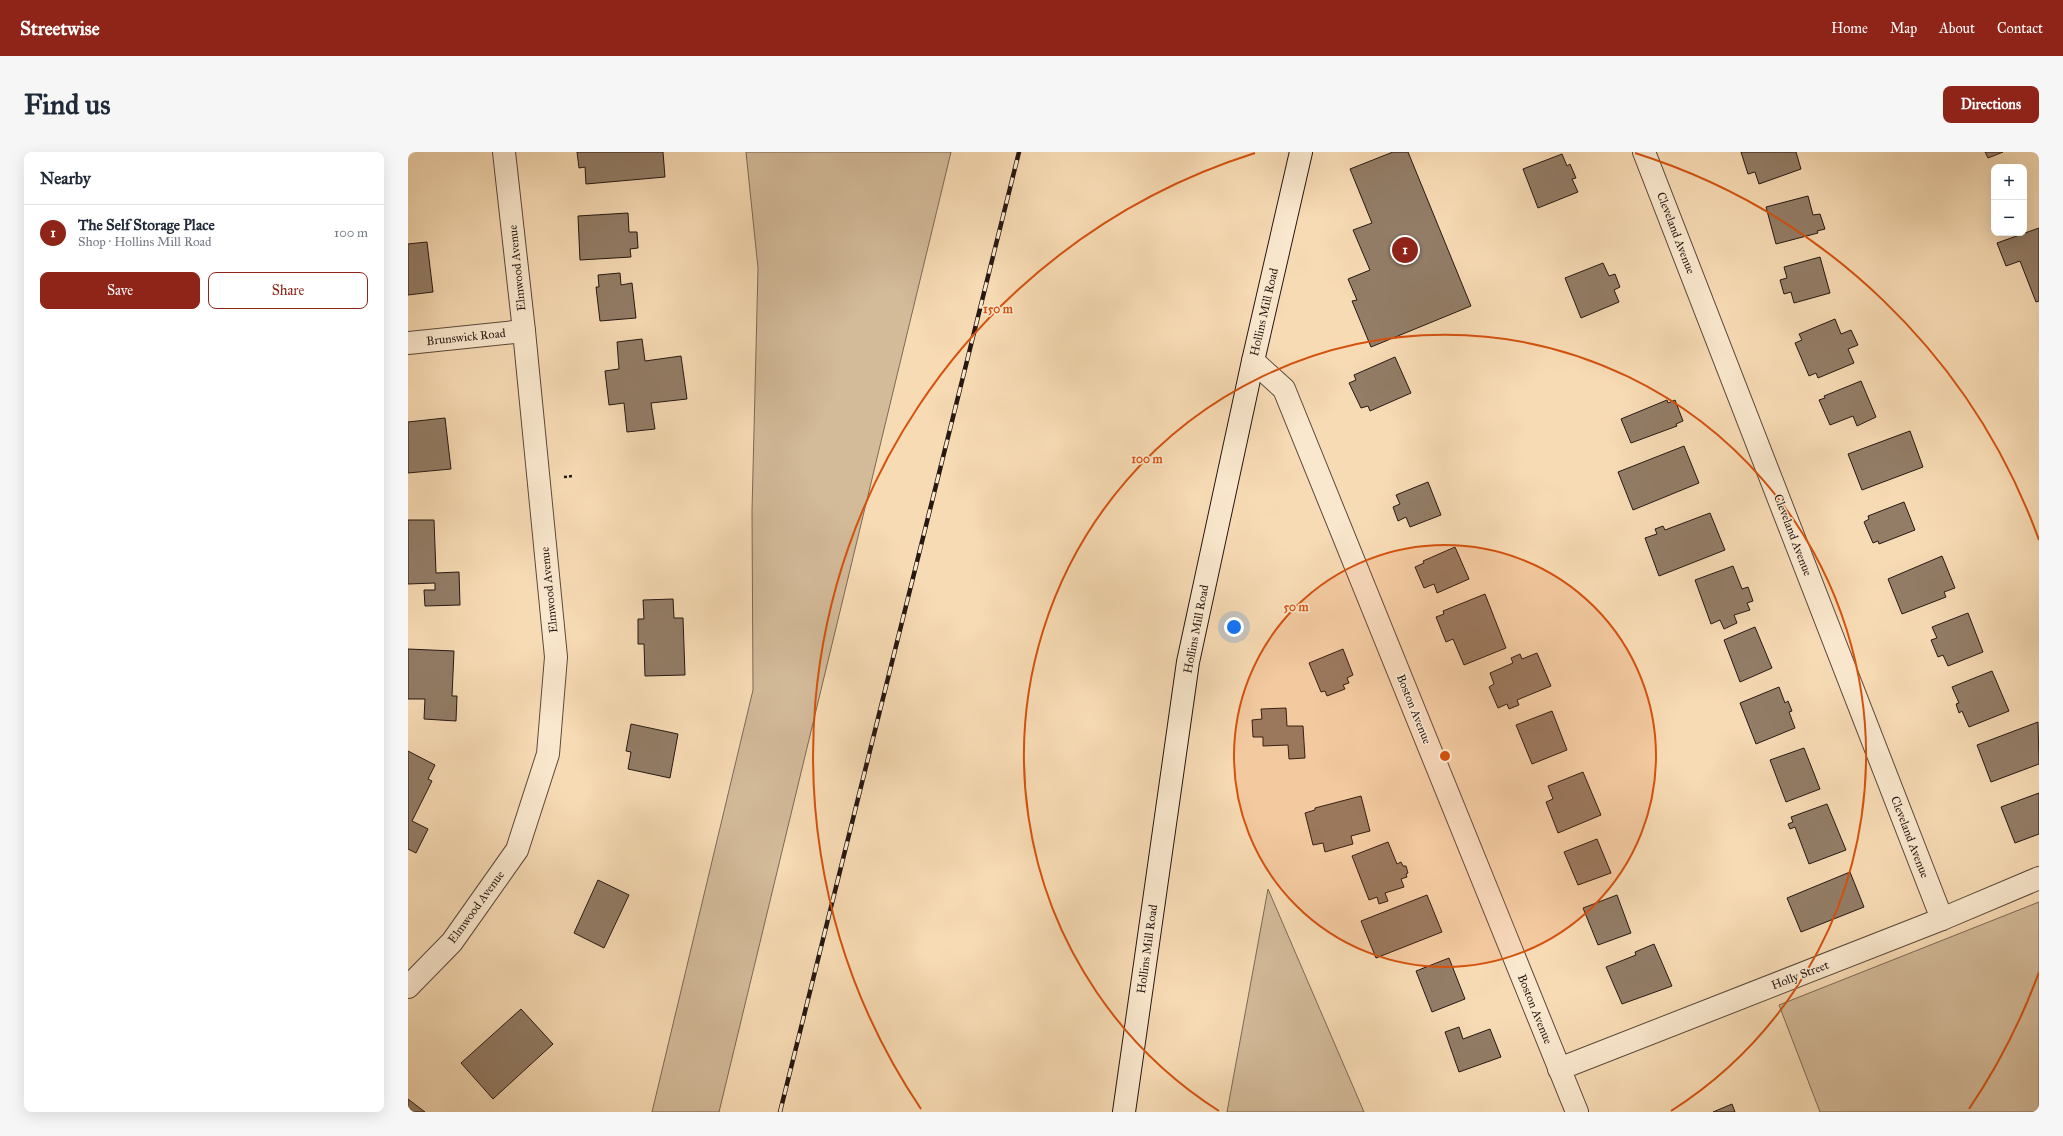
<!DOCTYPE html>
<html lang="en">
<head>
<meta charset="utf-8">
<style>
	:root { --surface:#fff; --page:#f6f6f7; --text:#1f2937; --muted:#747a83; --line:#e0e1e3; --accent:#8f2418 }
	body { margin:0; font-family:"IM FELL Great Primer",serif; background:var(--page); color:var(--text) }
	.controls { position:absolute; right:12px; top:12px; display:grid; overflow:hidden; border-radius:8px; box-shadow:0 4px 16px #0002 }
	.controls button { width:36px; height:36px; display:grid; place-items:center; padding:0; border:0; border-bottom:1px solid var(--line); background:var(--surface); color:var(--text); font:20px sans-serif }
	.you { position:absolute; left:826px; top:475px; width:14px; height:14px; margin:-10px; border:3px solid #fff; border-radius:50%; background:#1a73e8; box-shadow:0 0 0 6px #1a73e833 }
	.badge { display:grid; place-items:center; width:26px; height:26px; border-radius:50%; background:var(--accent); color:#fff; font-size:13px; font-weight:700 }
	.pin { position:absolute; translate:-50% -50%; border:2px solid #fff; box-shadow:0 1px 4px #0006 }
	.list { margin:0; padding:0; list-style:none }
	h2 { display:flex; justify-content:space-between; align-items:center; height:52px; margin:0; padding:0 16px; font-size:17px }
	h2 small { font-size:13px; font-weight:400; color:var(--muted) }
	.list li { display:grid; grid-template-columns:26px 1fr auto; gap:12px; align-items:center; box-sizing:border-box; height:56px; padding:0 16px; border-top:1px solid var(--line) }
	.list b { display:block; font-size:15px; white-space:nowrap }
	.list p { margin:0; font-size:13px; white-space:nowrap; color:var(--muted) }
	.list em { font-size:13px; font-style:normal; color:var(--muted) }
	.actions { display:flex; gap:8px; padding:12px 16px }
	.actions a { flex:1; padding:9px 0; border:1px solid var(--accent); border-radius:8px; text-align:center; font-size:14px; color:var(--accent) }
	.actions .main { background:var(--accent); color:#fff }
	.map { position:relative; flex:none; width:1631px; height:960px; overflow:hidden; border-radius:8px }
	header { display:flex; align-items:center; gap:24px; box-sizing:border-box; height:56px; padding:0 20px; background:var(--accent); color:#fff }
	header strong { font-size:19px }
	nav { display:flex; gap:22px; margin-inline-start:auto; font-size:14px }
	.intro { display:flex; align-items:center; justify-content:space-between; box-sizing:border-box; height:96px; padding:0 24px }
	h1 { margin:0; font-size:28px }
	.button { padding:10px 18px; border-radius:8px; background:var(--accent); color:#fff; font-size:14px; font-weight:700 }
	main { display:flex; gap:24px; padding:0 24px }
	aside { flex:1; background:var(--surface); border-radius:8px; box-shadow:0 4px 16px #0002 }
	.map>svg:first-child { display:block }
	.green { fill:#d3ba99; stroke:#7c6956 }
	.building { fill:#937d67; stroke:#261813 }
	.lines { fill:none; stroke-linecap:round; stroke-linejoin:round }
	.street-casing { stroke:#5a493b; stroke-width:24 }
	.secondary-casing { stroke:#261813; stroke-width:24 }
	.path { stroke:#261813; stroke-width:2.5; stroke-dasharray:3 2; stroke-linecap:butt }
	.street { stroke:#fae8ce; stroke-width:22 }
	.secondary { stroke:#fae8ce; stroke-width:22 }
	.rail-casing { stroke:#261813; stroke-width:4.5 }
	.rail { stroke:#fae8ce; stroke-width:3; stroke-dasharray:9; stroke-linecap:butt }
	.ring { fill:none; stroke:#d5520d; stroke-width:2 }
	.labels { text-anchor:middle; stroke-width:3; stroke-linejoin:round; paint-order:stroke }
	.street-label { font-size:12px; fill:#261813; stroke:#fae8ce }
	.centre { fill:#d5520d; stroke:#fae8ce; stroke-width:2 }
	.ring-label { font-size:12px; text-anchor:middle; font-weight:bold; fill:#d5520d; stroke:#fae8ce; stroke-width:3; stroke-linejoin:round; paint-order:stroke }
</style>
</head>
<body>
<header>
<strong>Streetwise</strong>
<nav><a>Home</a><a>Map</a><a>About</a><a>Contact</a></nav>
</header>
<div class="intro"><h1>Find us</h1><a class="button">Directions</a></div>
<main>
<aside>
<h2>Nearby<small></small></h2>
<ul class="list">
<li><span class="badge">1</span><div><b>The Self Storage Place</b><p>Shop · Hollins Mill Road</p></div><em>100 m</em></li>
</ul>
<div class="actions"><a class="main">Save</a><a>Share</a></div>
</aside>
<div class="map">
<svg width="1631" height="960" viewBox="0 0 1631 960">
	<rect width="100%" height="100%" fill="#f7dbb4"/>
	<filter id="stains"><feTurbulence type="fractalNoise" baseFrequency=".005" numOctaves="4"/><feColorMatrix values="0 0 0 0 .2 0 0 0 0 .09 0 0 0 0 .02 0 0 0 .5 -.17"/></filter>
	<radialGradient id="worn" r=".72"><stop offset=".6" stop-color="#630" stop-opacity="0"/><stop offset="1" stop-color="#630" stop-opacity=".3"/></radialGradient>
	<g class="green">
		<polygon points="338,0 543,0 311,960 244,960 345,538 344,359 350,116"/>
		<polygon points="860,737 956,960 819,960"/>
		<polygon points="1631,750 1631,960 1412,960 1371,853"/>
	</g>
	<g class="building">
		<polygon points="169,0 255,0 257,25 178,32 177,15 171,16"/>
		<polygon points="985,0 1000,0 1063,154 963,195 944,149 949,148 940,127 962,118 945,78 964,71 942,17"/>
		<polygon points="1333,0 1388,0 1393,17 1351,32 1347,20 1340,22"/>
		<polygon points="1577,0 1595,0 1580,6"/>
		<polygon points="1154,2 1159,14 1162,12 1168,26 1164,27 1170,40 1130,56 1115,17"/>
		<polygon points="1400,44 1405,63 1412,62 1417,77 1409,79 1410,81 1368,92 1358,55"/>
		<polygon points="220,61 221,80 229,80 230,96 222,97 223,105 172,108 170,64"/>
		<polygon points="1631,76 1631,149 1628,150 1612,109 1598,114 1589,91"/>
		<polygon points="19,90 25,140 0,143 0,92"/>
		<polygon points="1412,105 1422,141 1386,151 1383,140 1376,142 1372,128 1379,126 1376,115"/>
		<polygon points="1195,111 1201,124 1207,122 1212,135 1206,138 1211,150 1173,166 1157,126"/>
		<polygon points="212,121 213,133 224,131 228,166 192,169 188,135 191,135 190,123"/>
		<polygon points="1427,167 1433,182 1443,178 1450,193 1440,197 1446,211 1410,226 1408,221 1401,224 1387,191 1394,188 1391,182"/>
		<polygon points="234,187 237,209 273,204 279,247 243,251 247,277 219,280 216,251 201,253 197,219 211,217 209,190"/>
		<polygon points="987,205 1003,241 962,259 960,254 953,256 941,231 948,228 946,223"/>
		<polygon points="1453,229 1468,265 1449,274 1445,264 1422,273 1411,248 1417,246 1416,244"/>
		<polygon points="1259,248 1260,251 1267,248 1275,269 1268,272 1269,274 1223,291 1213,267"/>
		<polygon points="37,266 43,317 0,321 0,270"/>
		<polygon points="1502,279 1515,315 1454,338 1440,302"/>
		<polygon points="1276,294 1291,331 1225,358 1210,320"/>
		<polygon points="1020,330 1033,363 1002,375 998,365 990,369 985,355 992,352 988,343"/>
		<polygon points="1496,350 1507,378 1471,392 1470,389 1465,391 1456,370 1461,367 1460,364"/>
		<polygon points="1302,361 1317,398 1251,424 1237,386 1249,382 1247,377 1255,374 1257,378"/>
		<polygon points="0,368 26,368 28,421 51,420 52,453 17,454 16,438 27,438 27,431 0,432"/>
		<polygon points="1047,395 1061,427 1029,441 1026,432 1016,436 1007,415 1016,411 1015,409"/>
		<polygon points="1534,404 1547,436 1536,440 1538,445 1494,462 1480,427"/>
		<polygon points="1325,414 1334,437 1340,435 1345,449 1339,451 1342,458 1326,463 1329,471 1316,477 1312,468 1303,472 1287,428"/>
		<polygon points="1077,442 1098,496 1056,513 1045,487 1038,490 1028,465 1036,462 1035,459"/>
		<polygon points="265,447 266,466 275,466 277,523 237,524 236,492 230,492 230,467 236,467 235,448"/>
		<polygon points="1560,461 1575,500 1540,514 1535,503 1530,505 1523,488 1529,486 1524,475"/>
		<polygon points="1347,475 1364,516 1332,530 1316,488"/>
		<polygon points="0,497 46,499 44,544 49,544 48,569 16,567 17,547 0,547"/>
		<polygon points="935,497 945,523 939,526 941,531 935,533 937,537 919,544 917,539 913,540 901,511"/>
		<polygon points="1129,501 1143,534 1109,548 1111,553 1101,557 1099,552 1090,556 1081,535 1086,532 1082,521 1105,511 1103,506 1112,502 1114,507"/>
		<polygon points="1584,519 1601,559 1561,575 1554,559 1551,561 1548,552 1551,551 1544,535"/>
		<polygon points="1371,535 1377,551 1380,549 1384,559 1381,560 1387,576 1348,592 1332,551"/>
		<polygon points="878,556 879,574 895,574 897,606 881,607 880,593 855,594 855,585 845,585 844,568 854,567 853,557"/>
		<polygon points="1144,559 1159,598 1124,612 1108,573"/>
		<polygon points="1630,570 1631,612 1583,630 1569,593"/>
		<polygon points="223,572 270,582 262,626 220,617 223,600 218,599"/>
		<polygon points="1396,596 1412,637 1378,650 1362,608"/>
		<polygon points="0,599 27,613 20,627 24,629 4,669 20,677 8,701 0,697"/>
		<polygon points="1175,620 1193,663 1150,681 1138,650 1145,647 1140,634"/>
		<polygon points="1631,641 1631,682 1607,691 1593,655"/>
		<polygon points="953,644 962,679 943,684 945,692 917,700 915,691 905,693 897,661 907,658 907,656"/>
		<polygon points="1419,652 1438,698 1401,712 1387,675 1382,677 1380,672 1385,670 1383,665"/>
		<polygon points="1189,687 1203,721 1170,733 1156,700"/>
		<polygon points="980,690 989,712 993,710 995,714 998,714 1000,721 998,722 999,725 993,727 996,735 977,741 980,749 971,752 969,745 961,748 944,704"/>
		<polygon points="1442,720 1456,755 1393,780 1379,746"/>
		<polygon points="190,728 221,743 196,796 166,781"/>
		<polygon points="1019,743 1034,780 968,806 953,769"/>
		<polygon points="1209,743 1223,781 1190,793 1175,756"/>
		<polygon points="1246,792 1264,834 1214,852 1198,815 1228,803 1227,800"/>
		<polygon points="1041,806 1057,847 1024,860 1008,819"/>
		<polygon points="113,857 145,892 85,947 53,911"/>
		<polygon points="1051,875 1055,887 1082,877 1093,905 1051,920 1037,880"/>
		<polygon points="0,947 17,960 0,960"/>
		<polygon points="1324,952 1327,960 1305,960"/>
	</g>
	<g class="lines">
		<defs>
			<g id="street">
				<polyline points="1236,0 1534,767"/>
				<polyline points="0,191 116,179"/>
				<polyline points="845,209 876,237 1169,960"/>
				<polyline points="0,835 44,790 109,698 140,602 148,505 116,179 96,0"/>
				<polyline points="1151,917 1534,767 1631,726"/>
			</g>
			<polyline id="secondary" points="716,960 780,510 845,209 893,0"/>
		</defs>
		<use href="#street" class="street-casing"/>
		<use href="#secondary" class="secondary-casing"/>
		<polyline class="path" points="156,325 165,324"/>
		<use href="#street" class="street"/>
		<use href="#secondary" class="secondary"/>
		<defs>
			<polyline id="rail" points="372,960 611,0"/>
		</defs>
		<use href="#rail" class="rail-casing"/>
		<use href="#rail" class="rail"/>
	</g>
	<circle cx="1037" cy="604" r="211" fill="#d5520d" fill-opacity=".12"/>
	<g class="ring">
		<circle cx="1037" cy="604" r="211"/>
		<path d="M811 959A421 421 0 1 1 1263 959"/>
		<path d="M1631 820A632 632 0 0 1 1561 957M513 957A632 632 0 0 1 847 1M1227 1A632 632 0 0 1 1631 388"/>
	</g>
	<g class="labels">
		<g class="street-label">
			<text transform="translate(1268 81) rotate(69)" y="4">Cleveland Avenue</text>
			<text transform="translate(109 116) rotate(-96)" y="4">Elmwood Avenue</text>
			<text transform="translate(856 160) rotate(-77)" y="4">Hollins Mill Road</text>
			<text transform="translate(58 185) rotate(-6)" y="4">Brunswick Road</text>
			<text transform="translate(1385 383) rotate(69)" y="4">Cleveland Avenue</text>
			<text transform="translate(141 438) rotate(-96)" y="4">Elmwood Avenue</text>
			<text transform="translate(788 477) rotate(-79)" y="4">Hollins Mill Road</text>
			<text transform="translate(1006 557) rotate(68)" y="4">Boston Avenue</text>
			<text transform="translate(1502 685) rotate(69)" y="4">Cleveland Avenue</text>
			<text transform="translate(68 755) rotate(-54)" y="4">Elmwood Avenue</text>
			<text transform="translate(739 797) rotate(-82)" y="4">Hollins Mill Road</text>
			<text transform="translate(1392 823) rotate(-21)" y="4">Holly Street</text>
			<text transform="translate(1127 857) rotate(68)" y="4">Boston Avenue</text>
		</g>
	</g>
	<circle cx="1037" cy="604" r="6" class="centre"/>
	<g class="ring-label">
		<text x="590" y="161">150 m</text>
		<text x="739" y="311">100 m</text>
		<text x="888" y="459">50 m</text>
	</g>
	<rect width="100%" height="100%" filter="url(#stains)"/>
	<rect width="100%" height="100%" fill="url(#worn)"/>
</svg>
<div class="controls">
<button>+</button>
<button>−</button>
</div>
<div class="you"></div>
<div class="pin badge" style="left:997px;top:98px">1</div>
</div>
</main>
</body>
</html>
